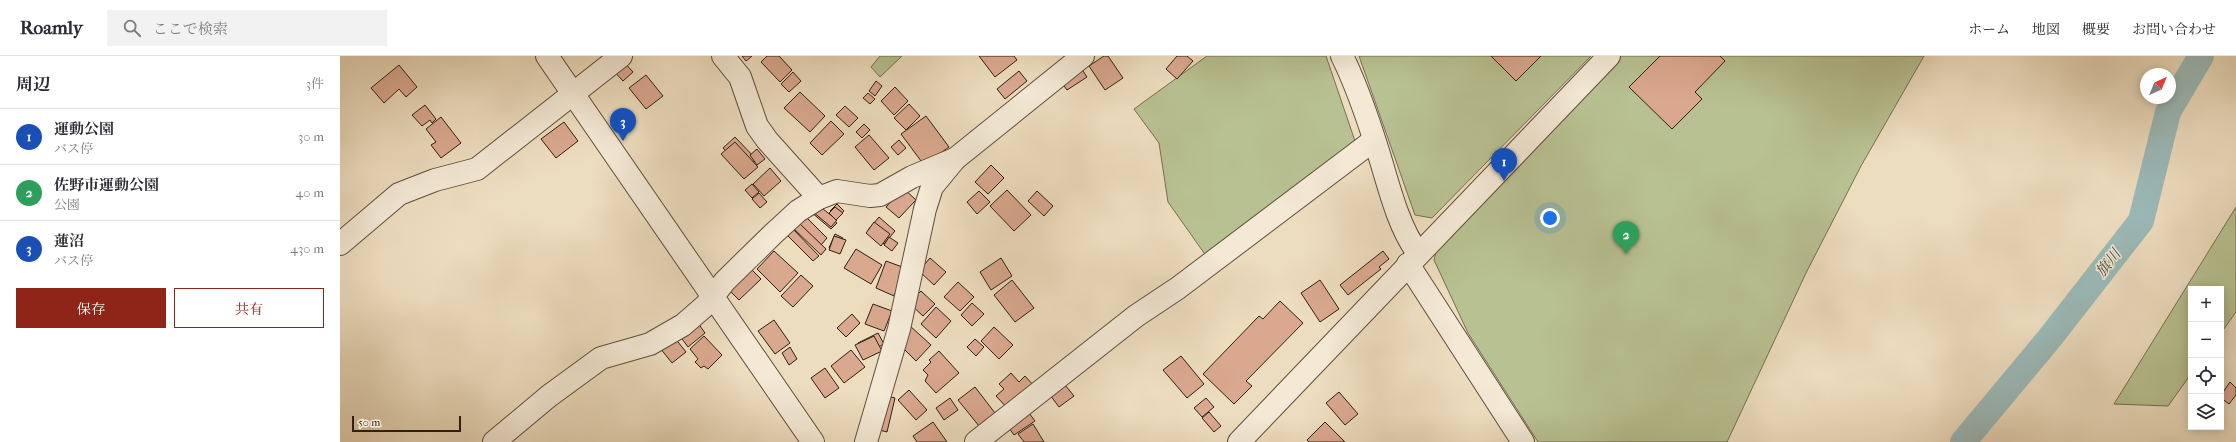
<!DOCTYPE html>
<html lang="ja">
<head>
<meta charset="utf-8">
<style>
	:root { --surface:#fff; --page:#f2f2f3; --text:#2b2b33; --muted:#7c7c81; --line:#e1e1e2; --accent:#8f2418 }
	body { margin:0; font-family:"IM FELL French Canon","Noto Serif JP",serif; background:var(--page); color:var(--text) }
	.controls { position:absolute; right:12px; bottom:12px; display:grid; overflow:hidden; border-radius:0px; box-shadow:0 2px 10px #0003 }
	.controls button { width:36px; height:36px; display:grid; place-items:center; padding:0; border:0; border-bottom:1px solid var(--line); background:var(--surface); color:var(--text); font:20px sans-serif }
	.compass { position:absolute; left:1800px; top:12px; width:36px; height:36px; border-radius:50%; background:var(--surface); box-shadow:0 2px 10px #0003; rotate:44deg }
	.scale { position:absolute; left:12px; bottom:10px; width:109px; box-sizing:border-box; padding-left:4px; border:2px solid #312012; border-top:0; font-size:11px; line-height:14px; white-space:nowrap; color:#312012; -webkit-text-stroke:3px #f3e9d5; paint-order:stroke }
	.you { position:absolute; left:1210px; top:162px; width:14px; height:14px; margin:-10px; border:3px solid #fff; border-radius:50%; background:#1a73e8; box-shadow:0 0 0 6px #1a73e833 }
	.badge { display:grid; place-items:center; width:26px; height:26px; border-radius:50%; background:var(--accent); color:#fff; font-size:13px; font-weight:700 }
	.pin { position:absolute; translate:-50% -33px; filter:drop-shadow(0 1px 2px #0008) }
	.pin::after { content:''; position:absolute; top:21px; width:14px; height:12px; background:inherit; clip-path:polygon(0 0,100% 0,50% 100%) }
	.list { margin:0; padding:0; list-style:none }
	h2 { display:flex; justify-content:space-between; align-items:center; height:52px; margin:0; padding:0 16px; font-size:17px }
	h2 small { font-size:13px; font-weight:400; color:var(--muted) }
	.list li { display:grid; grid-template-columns:26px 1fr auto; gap:12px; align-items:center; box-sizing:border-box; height:56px; padding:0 16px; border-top:1px solid var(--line) }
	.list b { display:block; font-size:15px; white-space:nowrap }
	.list p { margin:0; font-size:13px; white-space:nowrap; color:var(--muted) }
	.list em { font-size:13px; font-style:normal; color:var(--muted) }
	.actions { display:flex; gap:8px; padding:12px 16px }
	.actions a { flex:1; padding:9px 0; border:1px solid var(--accent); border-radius:0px; text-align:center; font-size:14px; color:var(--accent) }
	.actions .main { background:var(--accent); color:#fff }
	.icon { flex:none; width:22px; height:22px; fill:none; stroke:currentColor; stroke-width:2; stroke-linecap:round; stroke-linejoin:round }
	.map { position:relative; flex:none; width:1896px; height:386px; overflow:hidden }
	header { display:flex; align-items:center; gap:24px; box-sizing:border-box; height:56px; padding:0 20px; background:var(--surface); border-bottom:1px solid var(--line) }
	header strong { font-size:19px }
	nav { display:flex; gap:22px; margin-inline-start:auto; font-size:14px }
	.search { width:280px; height:36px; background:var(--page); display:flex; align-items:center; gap:10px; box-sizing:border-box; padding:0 14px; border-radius:0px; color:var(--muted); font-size:15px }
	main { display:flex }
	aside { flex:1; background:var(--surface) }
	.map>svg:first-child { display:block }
	.green { fill:#b8c192; stroke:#747052 }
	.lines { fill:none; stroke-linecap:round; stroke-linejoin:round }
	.river { stroke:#9bbab9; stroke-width:26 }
	.building { fill:#daa88f; stroke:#312012 }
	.minor-casing { stroke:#604f3d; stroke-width:24 }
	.minor { stroke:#f3e9d5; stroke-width:22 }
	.labels { text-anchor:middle; stroke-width:3; stroke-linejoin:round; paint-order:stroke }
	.water-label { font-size:15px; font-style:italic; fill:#514e44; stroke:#f3e9d5 }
</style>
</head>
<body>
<header>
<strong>Roamly</strong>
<div class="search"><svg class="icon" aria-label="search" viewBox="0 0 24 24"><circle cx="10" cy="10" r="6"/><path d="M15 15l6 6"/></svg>ここで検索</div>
<nav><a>ホーム</a><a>地図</a><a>概要</a><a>お問い合わせ</a></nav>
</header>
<main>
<aside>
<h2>周辺<small>3件</small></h2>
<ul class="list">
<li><span class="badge" style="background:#1a4fb4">1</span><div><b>運動公園</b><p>バス停</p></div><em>30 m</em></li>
<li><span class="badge" style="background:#2e9e5b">2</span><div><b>佐野市運動公園</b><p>公園</p></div><em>40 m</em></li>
<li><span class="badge" style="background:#1a4fb4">3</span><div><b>蓮沼</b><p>バス停</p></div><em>430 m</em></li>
</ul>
<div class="actions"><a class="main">保存</a><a>共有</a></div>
</aside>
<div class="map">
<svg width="1896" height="386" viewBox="0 0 1896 386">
	<rect width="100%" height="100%" fill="#edddbf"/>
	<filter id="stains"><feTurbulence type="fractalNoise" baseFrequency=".005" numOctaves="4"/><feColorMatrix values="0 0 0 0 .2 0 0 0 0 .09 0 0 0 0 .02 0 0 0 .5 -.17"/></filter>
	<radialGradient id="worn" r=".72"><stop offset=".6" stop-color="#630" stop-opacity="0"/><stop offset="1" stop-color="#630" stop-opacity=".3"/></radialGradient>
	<g class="green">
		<polygon points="540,0 562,0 540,21 531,11"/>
		<polygon points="867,0 986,0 1015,85 869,204 828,146 819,87 794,53"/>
		<polygon points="1019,0 1251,0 1092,162 1075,159"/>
		<polygon points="1280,0 1584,0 1521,110 1466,217 1387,386 1198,386 1128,277 1094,204 1097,192"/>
		<polygon points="1896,151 1896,256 1881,277 1881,233 1851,233 1851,318 1828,350 1774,348"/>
	</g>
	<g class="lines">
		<polyline class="river" points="1623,386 1709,283 1801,165 1828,56 1861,0"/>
	</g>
	<g class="building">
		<polygon points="402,0 412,0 406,5"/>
		<polygon points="427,0 439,0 452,14 440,26 421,6"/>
		<polygon points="639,0 674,0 677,4 655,21"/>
		<polygon points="764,0 768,0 783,22 765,34 749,10"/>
		<polygon points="837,0 847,0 853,5 837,23 826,13"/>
		<polygon points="1151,0 1201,0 1176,25"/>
		<polygon points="1320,0 1380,0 1385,5 1355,36 1362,43 1332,73 1289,31"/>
		<polygon points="282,4 293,16 283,25 272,13"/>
		<polygon points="59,9 77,31 66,41 59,33 44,47 31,32"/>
		<polygon points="739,9 747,21 727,34 719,23"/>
		<polygon points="679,15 687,25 665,43 657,33"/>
		<polygon points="453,16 461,25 449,36 441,28"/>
		<polygon points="306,19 323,40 306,53 289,32"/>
		<polygon points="536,25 542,30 535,40 529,35"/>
		<polygon points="555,31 568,45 554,59 541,45"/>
		<polygon points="460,36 485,60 470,76 444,52"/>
		<polygon points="528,37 535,43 530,48 523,42"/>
		<polygon points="569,48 580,60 566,74 554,62"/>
		<polygon points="85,49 96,63 92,67 90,64 82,70 72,59"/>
		<polygon points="505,50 518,62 509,71 496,59"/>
		<polygon points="586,60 609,91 584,109 561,78"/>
		<polygon points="101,61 121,87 101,102 91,89 96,86 86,73"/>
		<polygon points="491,65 504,78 482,99 470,87"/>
		<polygon points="224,66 238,85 216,102 201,83"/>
		<polygon points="524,68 530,74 522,82 516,76"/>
		<polygon points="529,79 549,102 534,114 515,91"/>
		<polygon points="395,81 416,103 404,114 383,92"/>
		<polygon points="559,84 566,92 558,99 551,91"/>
		<polygon points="395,86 418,111 404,123 381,98"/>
		<polygon points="417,93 425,103 417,109 410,99"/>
		<polygon points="651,109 664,122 648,138 635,126"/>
		<polygon points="430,112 441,125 424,140 413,128"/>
		<polygon points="412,128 419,136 412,142 405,134"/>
		<polygon points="563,132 576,144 559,162 546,151"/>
		<polygon points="667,134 691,159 674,175 650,150"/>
		<polygon points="639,135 650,146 637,158 627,146"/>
		<polygon points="697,135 713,150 704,160 688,145"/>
		<polygon points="419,137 427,146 420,152 412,143"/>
		<polygon points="497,148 504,155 497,162 490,155"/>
		<polygon points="477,149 497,167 491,173 471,156"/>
		<polygon points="478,149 497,164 491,171 472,155"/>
		<polygon points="495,151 503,157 496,164 489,157"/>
		<polygon points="465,160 487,182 481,189 458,167"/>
		<polygon points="539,161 555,175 544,188 528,174"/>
		<polygon points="458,166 486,193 481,199 453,172"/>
		<polygon points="534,166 550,178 541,190 526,177"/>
		<polygon points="452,172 479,200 473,205 446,178"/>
		<polygon points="495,178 503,182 498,195 489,192"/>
		<polygon points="494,180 506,184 500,198 489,194"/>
		<polygon points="549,181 558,187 552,195 544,189"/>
		<polygon points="516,193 542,209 531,228 504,212"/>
		<polygon points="434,195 458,217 440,236 417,213"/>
		<polygon points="1043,195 1049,203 1039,211 1041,213 1008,239 1000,229"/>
		<polygon points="590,202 606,216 594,229 579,215"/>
		<polygon points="661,202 672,220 651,234 640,216"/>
		<polygon points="546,205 565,212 554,240 536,232"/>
		<polygon points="409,211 421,223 399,244 387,232"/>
		<polygon points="461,219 473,230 453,251 441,240"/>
		<polygon points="672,224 694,252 675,266 654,239"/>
		<polygon points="980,224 999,253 980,266 961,237"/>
		<polygon points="618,226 634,241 620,255 604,241"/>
		<polygon points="581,235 595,248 583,260 569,247"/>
		<polygon points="940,245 963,267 906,325 912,330 894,348 863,318 919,260 923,263"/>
		<polygon points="632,247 644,258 632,270 621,259"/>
		<polygon points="533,248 552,255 544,275 525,268"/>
		<polygon points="596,251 611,265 596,282 581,268"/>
		<polygon points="512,258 520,267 506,281 497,272"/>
		<polygon points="434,264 450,287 435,298 418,275"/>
		<polygon points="358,267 365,277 348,291 340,280"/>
		<polygon points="569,269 591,289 576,305 556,285"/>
		<polygon points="654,271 673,289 659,303 641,285"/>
		<polygon points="538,277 544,288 524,299 518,287"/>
		<polygon points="364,280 382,299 368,313 364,310 361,312 355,306 358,303 350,293"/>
		<polygon points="534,280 542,295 523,304 515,289"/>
		<polygon points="334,281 346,296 332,307 320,292"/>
		<polygon points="635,283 644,291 636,300 627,291"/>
		<polygon points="450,291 457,303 449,309 442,297"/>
		<polygon points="511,294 525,311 504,327 491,310"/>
		<polygon points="599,295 619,317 596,337 585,325 588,319 583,314 591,306 589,304"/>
		<polygon points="841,300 864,328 847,342 823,314"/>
		<polygon points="485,312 499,332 485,342 471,322"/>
		<polygon points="671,317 679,326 685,320 695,331 670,355 656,340 664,333 659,328"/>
		<polygon points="721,324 734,340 719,351 707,335"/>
		<polygon points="1890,326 1896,332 1896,339 1889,348 1881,342 1881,339"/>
		<polygon points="635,331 655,357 639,370 618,344"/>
		<polygon points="569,334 587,354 576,364 558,344"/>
		<polygon points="999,336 1018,358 1005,369 986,347"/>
		<polygon points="540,338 555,342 547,376 532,372"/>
		<polygon points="610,342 618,354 604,364 596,352"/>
		<polygon points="866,342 874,351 862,361 854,352"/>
		<polygon points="686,353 695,365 674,379 666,368"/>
		<polygon points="869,356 881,370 874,376 862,362"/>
		<polygon points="593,366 607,386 577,386 573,380"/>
		<polygon points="985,366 1005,386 969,386 967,384"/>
		<polygon points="693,368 704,386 684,386 678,378"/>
	</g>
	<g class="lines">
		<defs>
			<g id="minor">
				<polyline points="207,0 473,386"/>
				<polyline points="383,0 400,21 417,70 427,84 479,142"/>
				<path d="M1002,0c15,30 26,63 36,95 10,32 20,76 40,102"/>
				<polyline points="0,188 59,138 95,124 137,113 281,0"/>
				<polyline points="1068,208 1183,386"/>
				<polyline points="154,386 209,340 261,302 310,288 343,269 366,249 385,225 433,178 458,155 479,142 497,135 530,140 540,139 572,121 615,103"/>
				<polyline points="526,386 559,273 585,153 592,131 615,103 743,0"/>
				<polyline points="636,386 796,260 838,232 1034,84"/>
				<polyline points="899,386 1269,0"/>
			</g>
		</defs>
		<use href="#minor" class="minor-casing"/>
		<use href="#minor" class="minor"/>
	</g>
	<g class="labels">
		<g class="water-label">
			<text transform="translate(1768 207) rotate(-52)" y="5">旗川</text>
		</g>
	</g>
	<rect width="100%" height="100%" filter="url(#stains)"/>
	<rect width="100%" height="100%" fill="url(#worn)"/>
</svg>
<div class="controls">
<button>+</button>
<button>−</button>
<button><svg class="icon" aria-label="locate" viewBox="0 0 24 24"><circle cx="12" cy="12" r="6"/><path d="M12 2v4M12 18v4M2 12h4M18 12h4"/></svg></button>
<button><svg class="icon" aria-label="layers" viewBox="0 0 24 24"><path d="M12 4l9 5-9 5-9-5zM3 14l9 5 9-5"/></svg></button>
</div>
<svg class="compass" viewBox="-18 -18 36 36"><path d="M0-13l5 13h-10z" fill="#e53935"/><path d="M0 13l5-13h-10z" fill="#7c7c81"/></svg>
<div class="scale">50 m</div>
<div class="you"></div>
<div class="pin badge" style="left:1164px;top:125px;background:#1a4fb4">1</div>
<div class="pin badge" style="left:1286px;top:198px;background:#2e9e5b">2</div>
<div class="pin badge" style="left:283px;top:85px;background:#1a4fb4">3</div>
</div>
</main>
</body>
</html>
